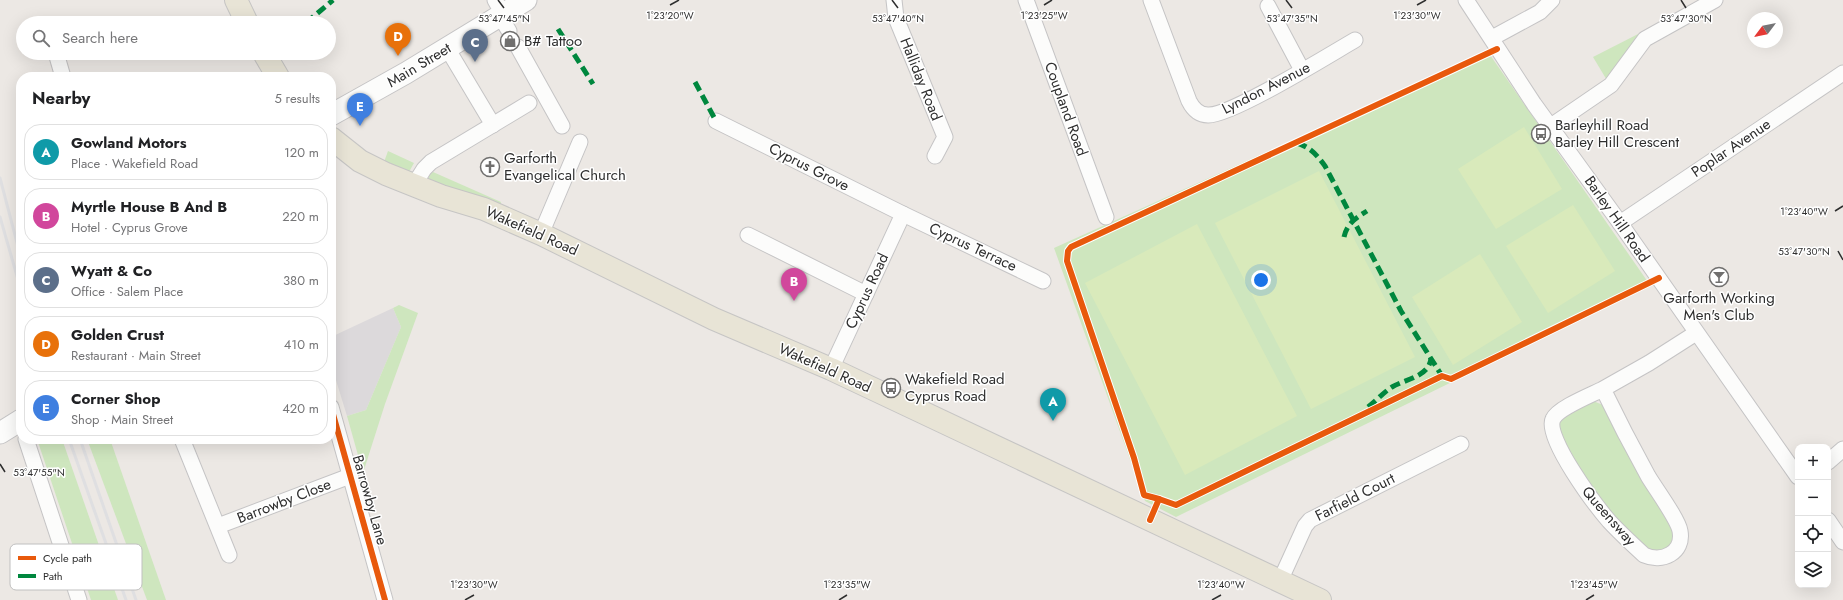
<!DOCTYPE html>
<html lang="en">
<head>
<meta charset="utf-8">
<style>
	:root { --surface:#fff; --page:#f2f2f2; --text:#202124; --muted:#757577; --line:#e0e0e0; --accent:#0b8043 }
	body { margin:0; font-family:Jost,sans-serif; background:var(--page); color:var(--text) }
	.controls { position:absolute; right:12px; bottom:12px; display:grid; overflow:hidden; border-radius:8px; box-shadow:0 4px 16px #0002 }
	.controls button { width:36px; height:36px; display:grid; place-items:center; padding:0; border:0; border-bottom:1px solid var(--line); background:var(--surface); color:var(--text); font:20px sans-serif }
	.compass { position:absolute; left:1747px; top:12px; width:36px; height:36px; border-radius:50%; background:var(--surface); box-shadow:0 4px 16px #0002; rotate:238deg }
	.you { position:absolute; left:1261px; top:280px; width:14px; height:14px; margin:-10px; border:3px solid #fff; border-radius:50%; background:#1a73e8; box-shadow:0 0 0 6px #1a73e833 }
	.badge { display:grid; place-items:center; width:26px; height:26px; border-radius:50%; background:var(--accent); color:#fff; font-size:13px; font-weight:700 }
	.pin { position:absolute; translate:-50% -33px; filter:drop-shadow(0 1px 2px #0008) }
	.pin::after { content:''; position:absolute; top:21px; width:14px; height:12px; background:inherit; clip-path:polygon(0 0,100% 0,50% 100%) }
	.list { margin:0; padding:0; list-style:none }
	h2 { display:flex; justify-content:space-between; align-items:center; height:52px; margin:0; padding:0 16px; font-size:17px }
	h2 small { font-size:13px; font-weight:400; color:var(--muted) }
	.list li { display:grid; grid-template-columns:26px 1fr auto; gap:12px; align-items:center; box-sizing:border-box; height:56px; margin:0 8px 8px; padding:0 8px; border:1px solid var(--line); border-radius:16px }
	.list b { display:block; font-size:15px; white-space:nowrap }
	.list p { margin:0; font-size:13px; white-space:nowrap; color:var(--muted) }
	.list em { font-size:13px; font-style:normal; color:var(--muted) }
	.icon { flex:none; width:22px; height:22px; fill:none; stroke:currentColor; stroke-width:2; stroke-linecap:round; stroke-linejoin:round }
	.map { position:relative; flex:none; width:1843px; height:600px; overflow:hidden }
	.search { position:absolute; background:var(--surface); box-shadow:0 4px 16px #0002; left:16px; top:16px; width:320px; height:44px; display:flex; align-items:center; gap:10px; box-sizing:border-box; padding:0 14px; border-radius:22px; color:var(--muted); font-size:15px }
	.panel { position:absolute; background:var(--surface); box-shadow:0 4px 16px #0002; left:16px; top:72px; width:320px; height:372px; border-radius:16px }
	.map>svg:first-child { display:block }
	.industrial { fill:#dcd9db }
	.green { fill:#cee6be }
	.pitch { fill:#d9eabb }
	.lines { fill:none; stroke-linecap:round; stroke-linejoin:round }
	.street-casing { stroke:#c5c4c5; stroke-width:17 }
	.secondary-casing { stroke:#c5c4c5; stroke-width:23 }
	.primary-casing { stroke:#c6c5c4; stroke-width:24 }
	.street { stroke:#fcfcfb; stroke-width:15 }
	.secondary { stroke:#fcfcfb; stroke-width:21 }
	.primary { stroke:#e8e4d6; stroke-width:22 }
	.rail { stroke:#dfdfe1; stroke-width:3 }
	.quiet { stroke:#00873e; stroke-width:5; stroke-dasharray:10 5; stroke-linecap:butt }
	.cycleway-casing { stroke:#fff; stroke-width:8 }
	.cycleway { stroke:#e8590c; stroke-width:6 }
	.ticks { fill:none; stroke:#2e2e2e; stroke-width:1.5 }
	.labels { text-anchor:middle; stroke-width:3; stroke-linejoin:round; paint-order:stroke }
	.poi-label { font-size:15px; fill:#2e2e2e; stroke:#fff; text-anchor:start }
	.street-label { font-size:15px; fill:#2e2e2e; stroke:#fff }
	.key { fill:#fff; stroke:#c0c0c0; stroke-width:1 }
	.key-label { font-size:11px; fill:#2e2e2e }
	.ticks-label { font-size:10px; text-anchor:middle; fill:#2e2e2e; stroke:#fff; stroke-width:3; stroke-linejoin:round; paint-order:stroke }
</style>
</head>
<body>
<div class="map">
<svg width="1843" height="600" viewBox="0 0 1843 600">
	<rect width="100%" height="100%" fill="#ece8e4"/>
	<polygon class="industrial" points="393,308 401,327 366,410 347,416 331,364 331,337"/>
	<g class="green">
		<polygon points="1644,31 1608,82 1593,57"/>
		<polygon points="1488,52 1650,285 1176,517 1145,501 1054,248"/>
		<polygon points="388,151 414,163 409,172 384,162"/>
		<polygon points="433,172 501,202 500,207 428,179 430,174"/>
		<polygon points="399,305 418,313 385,404 363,473 347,416 366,410 401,327 393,308"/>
		<path d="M1593,401l10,4 70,127c1,11 -4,16 -14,21l-16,-6 -43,-46 -42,-68 1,-11 3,-5z"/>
		<polygon points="37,439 62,439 118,600 91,600"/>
		<polygon points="87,439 110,439 166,600 147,600"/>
	</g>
	<g class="pitch">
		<polygon points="1524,127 1562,189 1496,229 1458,169"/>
		<polygon points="1319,171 1415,357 1311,409 1215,223"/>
		<polygon points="1573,205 1615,271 1548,313 1506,246"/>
		<polygon points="1197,224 1297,416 1185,475 1085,283"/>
		<polygon points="1480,254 1522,322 1453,365 1412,297"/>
	</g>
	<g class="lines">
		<defs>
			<g id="street">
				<polyline points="495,0 503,14"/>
				<polyline points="894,0 896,18 945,137 935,156"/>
				<polyline points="1026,0 1106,217"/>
				<path d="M1151,0l38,101c4,8 10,14 19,14 23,1 121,-60 147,-75"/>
				<polyline points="1466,0 1534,104 1620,223 1798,477"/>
				<polyline points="1268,6 1302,70"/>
				<polyline points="500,16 509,31"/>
				<polyline points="1492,38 1540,12 1552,0"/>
				<polyline points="518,47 562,126"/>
				<polyline points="447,48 493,125"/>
				<polyline points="56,53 63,77"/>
				<polyline points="716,121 903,214 1043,281"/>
				<polyline points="1551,126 1611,85 1645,39 1715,0"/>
				<polyline points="414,185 424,169 431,162 529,103"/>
				<polyline points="1620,223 1843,73"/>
				<polyline points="541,234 580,142"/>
				<polyline points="748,235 866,294"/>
				<polyline points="831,369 903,214"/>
				<path d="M1603,389c-12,6 -45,19 -50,30 -9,18 43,87 56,102 11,12 23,23 35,34 18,8 40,-2 36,-24 -2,-12 -25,-43 -32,-55 -16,-29 -31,-58 -45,-87l46,-26 47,-30"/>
				<polyline points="331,407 385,600"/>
				<polyline points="26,439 79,600"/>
				<polyline points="182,439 229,555"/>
				<polyline points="1828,462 1843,449"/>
				<polyline points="1828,520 1843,542"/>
				<polyline points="218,526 350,476"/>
				<polyline points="1280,581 1305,526 1310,520 1461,444"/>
			</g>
			<g id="secondary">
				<polyline points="331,115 406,73 526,0"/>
				<polyline points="0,433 21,420"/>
			</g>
			<g id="primary">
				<polyline points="236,0 247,23"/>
				<polyline points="264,53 278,77"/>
				<polyline points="331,138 360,161 386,174 441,196 484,209 541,234 714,319 831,369 1320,600"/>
			</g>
		</defs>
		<use href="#street" class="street-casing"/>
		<use href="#secondary" class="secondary-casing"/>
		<use href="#primary" class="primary-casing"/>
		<use href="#street" class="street"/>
		<use href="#secondary" class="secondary"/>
		<use href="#primary" class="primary"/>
		<g class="rail">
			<polyline points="0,178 21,258"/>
			<polyline points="0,217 21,290"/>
			<polyline points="69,439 126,600"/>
			<polyline points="80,439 136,600"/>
		</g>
		<g class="quiet">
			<polyline points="306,23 333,0"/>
			<polyline points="558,29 593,84"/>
			<polyline points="187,53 187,55"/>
			<polyline points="695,82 716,121"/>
			<path d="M1297,143c13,4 20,12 28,23l76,145 41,65"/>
			<path d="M1344,237c3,-14 12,-19 23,-26"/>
			<path d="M1368,407c8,-6 16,-15 24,-20 14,-8 36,-10 39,-28"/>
		</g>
		<defs>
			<g id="cycleway">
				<polyline points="331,407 385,600"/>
				<polyline points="1159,499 1144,495 1134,458 1067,261 1068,251 1071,247 1497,49"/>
				<polyline points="1150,520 1159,499 1176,505 1442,376 1451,379 1659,278"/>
			</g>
		</defs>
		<use href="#cycleway" class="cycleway-casing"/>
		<use href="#cycleway" class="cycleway"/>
	</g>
	<path class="ticks" d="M498,0l6,8M892,0l6,8M1286,0l6,8M1681,0l5,8M670,5l9,-5M1044,5l8,-5M1417,5l9,-5M1835,211l8,-5M1838,251l5,9M0,464l5,8M465,600l9,-5M839,600l8,-5M1212,600l9,-5M1586,600l8,-5"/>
	<defs>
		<symbol id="shop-ring" viewBox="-11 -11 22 22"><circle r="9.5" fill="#fff" stroke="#706f6e" stroke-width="1.5"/><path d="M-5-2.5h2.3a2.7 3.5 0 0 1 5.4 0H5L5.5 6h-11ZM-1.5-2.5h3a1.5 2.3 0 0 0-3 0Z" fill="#706f6e"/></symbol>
		<symbol id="bus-ring" viewBox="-11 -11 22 22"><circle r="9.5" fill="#fff" stroke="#706f6e" stroke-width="1.5"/><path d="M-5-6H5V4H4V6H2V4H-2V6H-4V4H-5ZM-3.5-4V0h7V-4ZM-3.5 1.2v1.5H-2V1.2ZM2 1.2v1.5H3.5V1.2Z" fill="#706f6e"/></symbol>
		<symbol id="church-ring" viewBox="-11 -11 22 22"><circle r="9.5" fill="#fff" stroke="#706f6e" stroke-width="1.5"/><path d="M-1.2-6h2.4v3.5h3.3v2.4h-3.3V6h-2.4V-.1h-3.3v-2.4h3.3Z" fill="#706f6e"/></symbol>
		<symbol id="bar-ring" viewBox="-11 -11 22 22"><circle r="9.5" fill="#fff" stroke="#706f6e" stroke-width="1.5"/><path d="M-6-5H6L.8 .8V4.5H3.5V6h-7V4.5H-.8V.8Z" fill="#706f6e"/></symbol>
	</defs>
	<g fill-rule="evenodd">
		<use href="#shop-ring" x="499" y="30" width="22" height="22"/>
		<use href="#bus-ring" x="1530" y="123" width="22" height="22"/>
		<use href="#church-ring" x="479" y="156" width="22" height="22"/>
		<use href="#bar-ring" x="1708" y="266" width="22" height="22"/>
		<use href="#bus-ring" x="880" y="377" width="22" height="22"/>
	</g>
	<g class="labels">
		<g class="poi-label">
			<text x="524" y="46">B# Tattoo</text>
			<text x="1555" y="130">Barleyhill Road<tspan x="1555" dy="17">Barley Hill Crescent</tspan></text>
			<text x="504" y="163">Garforth<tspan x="504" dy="17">Evangelical Church</tspan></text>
			<text x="1719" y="303" text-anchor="middle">Garforth Working<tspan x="1719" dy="17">Men's Club</tspan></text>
			<text x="905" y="384">Wakefield Road<tspan x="905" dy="17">Cyprus Road</tspan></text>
		</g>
		<g class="street-label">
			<text transform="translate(419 65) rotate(-31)" y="5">Main Street</text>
			<text transform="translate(921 79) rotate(68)" y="5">Halliday Road</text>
			<text transform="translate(1266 88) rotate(-27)" y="5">Lyndon Avenue</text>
			<text transform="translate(1066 109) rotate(70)" y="5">Coupland Road</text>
			<text transform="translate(1731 148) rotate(-34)" y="5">Poplar Avenue</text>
			<text transform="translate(809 167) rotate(27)" y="5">Cyprus Grove</text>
			<text transform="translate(1617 219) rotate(55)" y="5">Barley Hill Road</text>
			<text transform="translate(532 231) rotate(24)" y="5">Wakefield Road</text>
			<text transform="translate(973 247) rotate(25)" y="5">Cyprus Terrace</text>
			<text transform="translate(867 291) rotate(-65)" y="5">Cyprus Road</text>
			<text transform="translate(825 368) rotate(24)" y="5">Wakefield Road</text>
			<text transform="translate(1355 497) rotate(-27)" y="5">Farfield Court</text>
			<text transform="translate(370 500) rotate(74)" y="5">Barrowby Lane</text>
			<text transform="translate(284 501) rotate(-21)" y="5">Barrowby Close</text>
			<text transform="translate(1609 516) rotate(49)" y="5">Queensway</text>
		</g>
	</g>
	<rect x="10" y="544" width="132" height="46" rx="6" class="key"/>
	<rect x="18" y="556" width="18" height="4" fill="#e8590c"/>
	<rect x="18" y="574" width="18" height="4" fill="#00873e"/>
	<g class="key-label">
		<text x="43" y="562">Cycle path</text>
		<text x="43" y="580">Path</text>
	</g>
	<g class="ticks-label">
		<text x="670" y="19">1°23'20"W</text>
		<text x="1044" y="19">1°23'25"W</text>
		<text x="1417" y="19">1°23'30"W</text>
		<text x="1686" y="22">53°47'30"N</text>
		<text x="504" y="22">53°47'45"N</text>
		<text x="898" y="22">53°47'40"N</text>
		<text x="1292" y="22">53°47'35"N</text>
		<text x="1804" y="215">1°23'40"W</text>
		<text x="1804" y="255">53°47'30"N</text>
		<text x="39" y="476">53°47'55"N</text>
		<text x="474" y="588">1°23'30"W</text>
		<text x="847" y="588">1°23'35"W</text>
		<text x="1221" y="588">1°23'40"W</text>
		<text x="1594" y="588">1°23'45"W</text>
	</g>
</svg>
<div class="controls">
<button>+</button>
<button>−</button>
<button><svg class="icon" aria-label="locate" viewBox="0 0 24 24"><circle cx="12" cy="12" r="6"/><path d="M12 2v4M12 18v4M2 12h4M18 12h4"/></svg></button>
<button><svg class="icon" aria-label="layers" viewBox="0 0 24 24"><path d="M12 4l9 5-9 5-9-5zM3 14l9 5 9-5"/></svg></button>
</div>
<svg class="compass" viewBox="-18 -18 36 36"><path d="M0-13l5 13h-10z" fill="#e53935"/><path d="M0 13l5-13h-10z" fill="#757577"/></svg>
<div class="you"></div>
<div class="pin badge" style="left:1053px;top:421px;background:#0f9aa8">A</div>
<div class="pin badge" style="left:794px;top:301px;background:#d1479c">B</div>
<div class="pin badge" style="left:475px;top:62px;background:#5c6f8a">C</div>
<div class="pin badge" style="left:398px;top:56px;background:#e8710a">D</div>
<div class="pin badge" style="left:360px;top:126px;background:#3f7fe0">E</div>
<div class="search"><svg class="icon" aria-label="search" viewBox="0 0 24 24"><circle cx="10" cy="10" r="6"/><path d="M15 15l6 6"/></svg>Search here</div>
<section class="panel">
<h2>Nearby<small>5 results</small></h2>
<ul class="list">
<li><span class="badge" style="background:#0f9aa8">A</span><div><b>Gowland Motors</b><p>Place · Wakefield Road</p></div><em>120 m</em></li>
<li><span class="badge" style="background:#d1479c">B</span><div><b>Myrtle House B And B</b><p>Hotel · Cyprus Grove</p></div><em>220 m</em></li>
<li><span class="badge" style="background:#5c6f8a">C</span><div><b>Wyatt &amp; Co</b><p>Office · Salem Place</p></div><em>380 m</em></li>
<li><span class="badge" style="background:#e8710a">D</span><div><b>Golden Crust</b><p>Restaurant · Main Street</p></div><em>410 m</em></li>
<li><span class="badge" style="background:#3f7fe0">E</span><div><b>Corner Shop</b><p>Shop · Main Street</p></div><em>420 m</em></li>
</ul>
</section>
</div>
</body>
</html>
